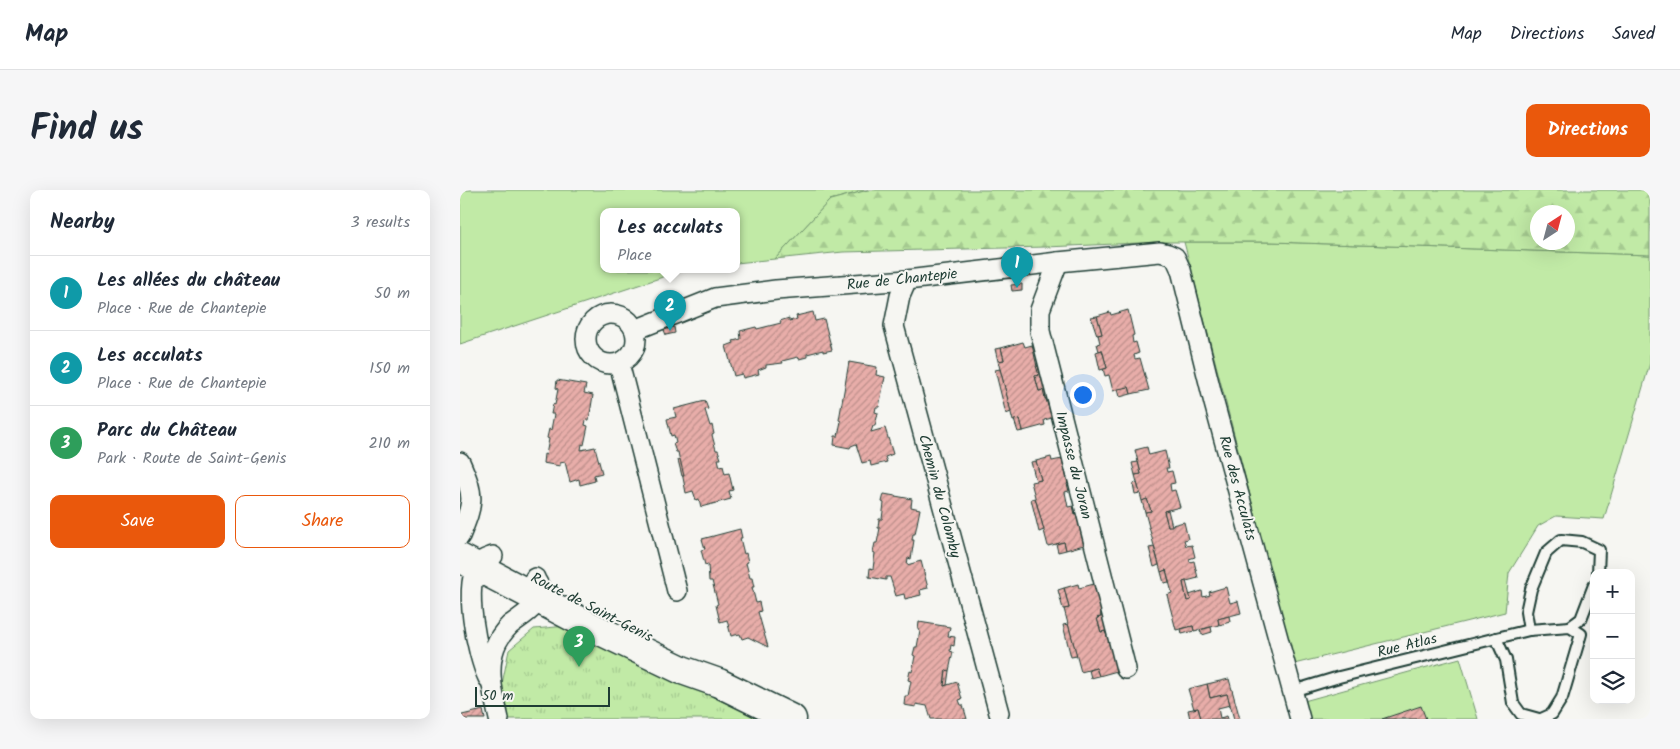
<!DOCTYPE html>
<html lang="en">
<head>
<meta charset="utf-8">
<style>
	:root { --surface:#fff; --page:#f6f6f7; --text:#1f2937; --muted:#747a83; --line:#e0e1e3; --accent:#ea580c }
	body { margin:0; font-family:Kalam,sans-serif; background:var(--page); color:var(--text) }
	.controls { position:absolute; right:15px; bottom:15px; display:grid; overflow:hidden; border-radius:10px; box-shadow:0 5px 20px #0002 }
	.controls button { width:45px; height:45px; display:grid; place-items:center; padding:0; border:0; border-bottom:1px solid var(--line); background:var(--surface); color:var(--text); font:25px sans-serif }
	.compass { position:absolute; left:1070px; top:15px; width:45px; height:45px; border-radius:50%; background:var(--surface); box-shadow:0 5px 20px #0002; rotate:36deg }
	.scale { position:absolute; left:15px; bottom:12px; width:135px; box-sizing:border-box; padding-left:5px; border:2px solid #1f3d34; border-top:0; font-size:14px; line-height:18px; white-space:nowrap; color:#1f3d34; -webkit-text-stroke:4px #f6f6f2; paint-order:stroke }
	.you { position:absolute; left:622px; top:204px; width:18px; height:18px; margin:-12px; border:4px solid #fff; border-radius:50%; background:#1a73e8; box-shadow:0 0 0 8px #1a73e833 }
	.badge { display:grid; place-items:center; width:32px; height:32px; border-radius:50%; background:var(--accent); color:#fff; font-size:16px; font-weight:700 }
	.pin { position:absolute; translate:-50% -41px; filter:drop-shadow(0 1px 2px #0008) }
	.pin::after { content:''; position:absolute; top:26px; width:18px; height:15px; background:inherit; clip-path:polygon(0 0,100% 0,50% 100%) }
	.popup { position:absolute; left:140px; top:18px; width:140px; height:65px; box-sizing:border-box; display:grid; place-content:center; border-radius:10px; background:var(--surface); filter:drop-shadow(0 1px 4px #0005); font-size:16px; white-space:nowrap; color:var(--muted) }
	.popup b { font-size:19px; color:var(--text) }
	.popup::after { content:''; position:absolute; left:50%; top:100%; margin-left:-10px; border:10px solid transparent; border-top-color:var(--surface) }
	.list { margin:0; padding:0; list-style:none }
	h2 { display:flex; justify-content:space-between; align-items:center; height:65px; margin:0; padding:0 20px; font-size:21px }
	h2 small { font-size:16px; font-weight:400; color:var(--muted) }
	.list li { display:grid; grid-template-columns:32px 1fr auto; gap:15px; align-items:center; box-sizing:border-box; height:75px; padding:0 20px; border-top:1px solid var(--line) }
	.list b { display:block; font-size:19px; white-space:nowrap }
	.list p { margin:0; font-size:16px; white-space:nowrap; color:var(--muted) }
	.list em { font-size:16px; font-style:normal; color:var(--muted) }
	.actions { display:flex; gap:10px; padding:15px 20px }
	.actions a { flex:1; padding:11px 0; border:1px solid var(--accent); border-radius:10px; text-align:center; font-size:18px; color:var(--accent) }
	.actions .main { background:var(--accent); color:#fff }
	.icon { flex:none; width:28px; height:28px; fill:none; stroke:currentColor; stroke-width:2; stroke-linecap:round; stroke-linejoin:round }
	.map { position:relative; flex:none; width:1190px; height:529px; overflow:hidden; border-radius:10px }
	header { display:flex; align-items:center; gap:30px; box-sizing:border-box; height:70px; padding:0 25px; background:var(--surface); border-bottom:1px solid var(--line) }
	header strong { font-size:24px }
	nav { display:flex; gap:28px; margin-inline-start:auto; font-size:18px }
	.intro { display:flex; align-items:center; justify-content:space-between; box-sizing:border-box; height:120px; padding:0 30px }
	h1 { margin:0; font-size:35px }
	.button { padding:12px 22px; border-radius:10px; background:var(--accent); color:#fff; font-size:18px; font-weight:700 }
	main { display:flex; gap:30px; padding:0 30px }
	aside { flex:1; background:var(--surface); border-radius:10px; box-shadow:0 5px 20px #0002 }
	.map>svg:first-child { display:block }
	.grass { fill:#c1eaa6; stroke:#70946d }
	.forest { fill:url(#forest-firs); stroke:#70946d; fill-rule:evenodd }
	.park { fill:url(#park-tufts); stroke:#70946d }
	.building { fill:url(#building-hatch); stroke:#1f3d34 }
	.lines { fill:none; stroke-linecap:round; stroke-linejoin:round }
	.lane-casing { stroke:#1f3d34; stroke-width:14 }
	.street-casing { stroke:#1f3d34; stroke-width:22 }
	.secondary-casing { stroke:#1f3d34; stroke-width:31 }
	.lane { stroke:#f6f6f2; stroke-width:10 }
	.street { stroke:#f6f6f2; stroke-width:19 }
	.secondary { stroke:#f6f6f2; stroke-width:28 }
	.labels { text-anchor:middle; stroke-width:4; stroke-linejoin:round; paint-order:stroke }
	.street-label { font-size:15px; fill:#1f3d34; stroke:#f6f6f2 }
</style>
</head>
<body>
<header>
<strong>Map</strong>
<nav><a>Map</a><a>Directions</a><a>Saved</a></nav>
</header>
<div class="intro"><h1>Find us</h1><a class="button">Directions</a></div>
<main>
<aside>
<h2>Nearby<small>3 results</small></h2>
<ul class="list">
<li><span class="badge" style="background:#0f9aa8">1</span><div><b>Les allées du château</b><p>Place · Rue de Chantepie</p></div><em>50 m</em></li>
<li><span class="badge" style="background:#0f9aa8">2</span><div><b>Les acculats</b><p>Place · Rue de Chantepie</p></div><em>150 m</em></li>
<li><span class="badge" style="background:#2e9e5b">3</span><div><b>Parc du Château</b><p>Park · Route de Saint-Genis</p></div><em>210 m</em></li>
</ul>
<div class="actions"><a class="main">Save</a><a>Share</a></div>
</aside>
<div class="map">
<svg width="1190" height="529" viewBox="0 0 1190 529">
	<defs>
		<pattern id="forest-firs" width="22" height="20" patternUnits="userSpaceOnUse" patternTransform="scale(1.25)"><rect width="22" height="20" fill="#c1eaa6"/><path d="M5 1l3.5 6h-7zM16 11l3.5 6h-7z" fill="#a5ca90"/></pattern>
		<pattern id="park-tufts" width="24" height="20" patternUnits="userSpaceOnUse" patternTransform="scale(1.25)"><rect width="24" height="20" fill="#c1eaa6"/><path d="M3 7l-1-3M5 7V3M7 7l1-3M15 17l-1-3M17 17v-4M19 17l1-3" fill="none" stroke="#a5ca90"/></pattern>
		<pattern id="building-hatch" width="6" height="6" patternUnits="userSpaceOnUse" patternTransform="scale(1.25)"><rect width="6" height="6" fill="#e8ada9"/><path d="M-1 1l2-2M0 6l6-6M5 7l2-2" fill="none" stroke="#bb8e8a"/></pattern>
	</defs>
	<rect width="100%" height="100%" fill="#f6f6f2"/>
	<filter id="ink" filterUnits="userSpaceOnUse"><feTurbulence type="fractalNoise" baseFrequency=".02" numOctaves="2"/><feDisplacementMap in="SourceGraphic" scale="10" xChannelSelector="R" yChannelSelector="G"/><feConvolveMatrix kernelMatrix="1 2 1 2 8 2 1 2 1" color-interpolation-filters="sRGB"/></filter>
	<g filter="url(#ink)">
		<g class="grass">
			<polygon points="0,0 408,0 370,10 315,69 276,73 276,22 144,22 144,80 224,80 0,154"/>
			<polygon points="724,52 812,52 1190,65 1190,173 1144,329 1096,326 1078,336 1049,383 1045,422 834,474"/>
			<polygon points="1000,468 1018,529 849,529 844,511"/>
		</g>
		<path class="forest" d="M408,0h782v65l-378,-13h-109l-117,5 -203,5 -68,7 55,-59zM1078,22h30v30h-30z"/>
		<polygon class="park" points="107,436 299,529 46,529 41,499 49,460 74,439"/>
		<g class="building">
			<polygon points="562,94 562,100 552,101 551,95"/>
			<polygon points="668,120 674,145 672,146 673,153 676,152 679,163 674,165 675,169 680,168 689,200 671,204 669,197 653,201 649,185 645,186 643,179 647,178 642,160 639,161 637,154 640,153 638,145 642,144 637,126 650,122 651,125"/>
			<polygon points="353,122 355,131 364,129 372,160 363,162 363,160 347,164 347,167 339,169 338,167 322,171 323,173 306,175 306,177 298,180 299,184 283,188 282,184 274,186 266,156 274,153 273,151 281,149 280,141 296,137 297,139 321,133 320,131 329,128 329,131 337,129 336,126"/>
			<polygon points="637,126 642,144 637,145 631,127"/>
			<polygon points="214,137 215,143 206,145 204,140"/>
			<polygon points="563,152 565,157 572,155 579,185 575,186 579,201 583,200 592,228 584,230 585,235 563,241 560,229 553,231 538,171 544,170 541,158"/>
			<polygon points="541,158 544,170 538,171 535,159"/>
			<polygon points="642,160 647,178 640,180 636,162"/>
			<polygon points="389,172 417,177 416,185 425,187 419,217 416,217 415,222 418,223 415,236 413,236 411,242 425,238 433,264 425,267 427,272 411,276 410,271 402,273 396,254 391,256 390,258 374,255 375,246 378,246 381,231 379,230"/>
			<polygon points="576,176 578,176 587,208 585,209 583,200 579,201 575,186 579,185"/>
			<polygon points="540,179 551,222 546,224 535,180"/>
			<polygon points="97,190 126,195 124,203 133,205 129,230 126,230 125,235 128,236 124,255 122,254 121,260 135,257 142,283 134,285 135,291 120,295 119,289 110,292 105,272 100,273 100,276 83,273 84,264 86,265 89,249 87,248 89,239 91,240 94,224 91,224 93,214 95,215 98,199 96,198"/>
			<polygon points="669,197 671,204 660,207 658,199"/>
			<polygon points="245,211 248,219 245,220 250,236 252,235 254,244 252,245 256,260 258,260 261,269 258,269 260,277 263,276 265,284 269,283 273,300 269,301 271,309 241,317 239,309 236,310 233,301 226,303 218,262 216,262 213,254 216,253 214,245 211,246 207,229 216,227 214,219"/>
			<polygon points="560,229 563,241 558,242 554,230"/>
			<polygon points="687,257 689,265 705,261 709,278 706,278 707,282 712,281 715,293 710,294 711,301 715,300 720,317 704,321 708,336 724,332 728,349 724,350 726,356 732,355 735,367 729,369 730,372 734,371 738,388 723,392 727,411 731,410 729,405 742,401 743,407 750,405 749,402 766,397 770,413 778,411 781,423 758,429 759,435 734,441 733,436 716,440 707,405 712,403 706,380 701,382 685,322 691,321 687,309 682,311 675,285 681,284 675,260"/>
			<polygon points="591,267 592,271 602,269 608,293 607,294 609,301 605,302 608,317 613,316 615,324 616,323 624,355 606,360 604,352 588,356 571,292 581,290 576,271"/>
			<polygon points="220,269 224,286 222,286 218,270"/>
			<polygon points="576,271 581,290 576,291 571,272"/>
			<polygon points="678,272 681,284 675,285 672,273"/>
			<polygon points="677,293 680,303 675,304 673,294"/>
			<polygon points="424,304 452,309 451,317 460,319 455,344 453,344 452,350 454,350 451,369 448,368 447,375 461,371 468,398 460,400 461,405 445,409 444,404 436,406 430,387 426,387 426,390 409,387 410,378 413,379 415,363 413,362 415,353 417,353 420,338 418,338 419,329 422,329 424,313 422,312"/>
			<polygon points="575,308 584,340 579,342 571,309"/>
			<polygon points="687,309 691,321 685,322 682,311"/>
			<polygon points="708,320 712,336 708,336 704,321"/>
			<polygon points="280,339 282,348 280,348 284,364 286,363 288,372 286,373 290,388 292,388 294,397 292,397 296,413 299,412 301,421 298,422 308,457 288,447 282,449 280,444 271,446 267,430 260,432 256,415 258,414 252,391 249,391 248,374 245,375 241,360 245,359 242,349"/>
			<polygon points="604,352 606,360 598,362 596,354"/>
			<polygon points="694,357 699,375 694,377 689,358"/>
			<polygon points="706,380 709,392 704,393 701,382"/>
			<polygon points="726,391 731,410 727,411 723,392"/>
			<polygon points="618,394 619,398 634,394 641,418 641,427 637,428 641,442 645,441 649,449 657,481 639,486 636,478 621,482 604,419 609,418 604,398"/>
			<polygon points="604,398 609,418 603,419 598,400"/>
			<polygon points="641,418 649,449 648,449 645,441 641,442 637,428 641,427"/>
			<polygon points="769,426 770,432 759,435 758,429"/>
			<polygon points="459,432 490,437 488,446 495,447 494,456 491,455 490,461 493,462 489,481 486,480 484,496 497,492 502,509 499,510 501,515 503,515 507,529 471,529 467,516 456,514 456,517 444,515 445,506 448,506 451,491 448,490 450,481 452,482 455,466 453,465 455,457 457,457 460,441 458,440"/>
			<polygon points="608,434 617,466 611,467 603,435"/>
			<polygon points="733,436 734,441 722,444 721,439"/>
			<polygon points="751,437 752,442 742,445 740,440"/>
			<polygon points="636,478 639,486 631,488 629,480"/>
			<polygon points="486,480 489,481 487,495 484,496"/>
			<polygon points="769,489 780,529 774,529 767,504 750,508 747,494"/>
			<polygon points="747,494 750,508 767,504 770,515 758,518 760,528 767,526 768,529 741,529 738,518 734,519 728,499"/>
			<polygon points="961,516 966,529 922,529"/>
			<polygon points="738,518 741,529 730,529 728,520"/>
			<polygon points="23,520 25,529 3,529 2,525"/>
		</g>
		<g class="lines">
			<defs>
				<g id="lane">
					<polyline points="1110,437 1121,429 1134,395"/>
					<polyline points="1069,440 1066,422 1071,399 1086,363 1101,350 1122,352 1139,360 1138,383"/>
					<polyline points="1036,448 1046,470 1053,513 1061,524 1079,529"/>
					<polyline points="833,501 879,487 1069,440 1110,437 1121,444 1102,508 1092,524 1081,529"/>
				</g>
				<g id="street">
					<polyline points="598,72 580,120 580,141 666,479"/>
					<polyline points="447,90 440,106 434,136 539,523"/>
					<circle cx="151" cy="149" r="25"/>
					<polyline points="175,140 255,108 316,100 447,90 598,72 700,62 708,64 715,67 721,80 754,213 840,529"/>
					<polyline points="159,173 217,401"/>
					<path d="M0,272c15,34 14,40 0,74"/>
					<path d="M28,488c-11,-23 -26,-94 -9,-115 4,-4 9,-5 14,-7"/>
					<path d="M39,529c-5,-23 -13,-48 -4,-72 3,-8 9,-16 15,-22 11,-9 33,-19 30,-37 -1,-3 -4,-7 -5,-10"/>
				</g>
				<polyline id="secondary" points="0,368 128,435 222,480 259,493 332,529"/>
			</defs>
			<use href="#lane" class="lane-casing"/>
			<use href="#street" class="street-casing"/>
			<use href="#secondary" class="secondary-casing"/>
			<use href="#lane" class="lane"/>
			<use href="#street" class="street"/>
			<use href="#secondary" class="secondary"/>
		</g>
	</g>
	<g class="labels">
		<g class="street-label">
			<text transform="translate(442 89) rotate(-6)" y="5">Rue de Chantepie</text>
			<text transform="translate(614 275) rotate(76)" y="5">Impasse du Joran</text>
			<text transform="translate(778 298) rotate(75)" y="5">Rue des Acculats</text>
			<text transform="translate(480 306) rotate(75)" y="5">Chemin du Colomby</text>
			<text transform="translate(132 417) rotate(27)" y="5">Route de Saint-Genis</text>
			<text transform="translate(947 455) rotate(-14)" y="5">Rue Atlas</text>
		</g>
	</g>
</svg>
<div class="controls">
<button>+</button>
<button>−</button>
<button><svg class="icon" aria-label="layers" viewBox="0 0 24 24"><path d="M12 4l9 5-9 5-9-5zM3 14l9 5 9-5"/></svg></button>
</div>
<svg class="compass" viewBox="-18 -18 36 36"><path d="M0-13l5 13h-10z" fill="#e53935"/><path d="M0 13l5-13h-10z" fill="#747a83"/></svg>
<div class="scale">50 m</div>
<div class="you"></div>
<div class="pin badge" style="left:557px;top:98px;background:#0f9aa8">1</div>
<div class="pin badge" style="left:210px;top:141px;background:#0f9aa8">2</div>
<div class="popup"><b>Les acculats</b>Place</div>
<div class="pin badge" style="left:119px;top:477px;background:#2e9e5b">3</div>
</div>
</main>
</body>
</html>
